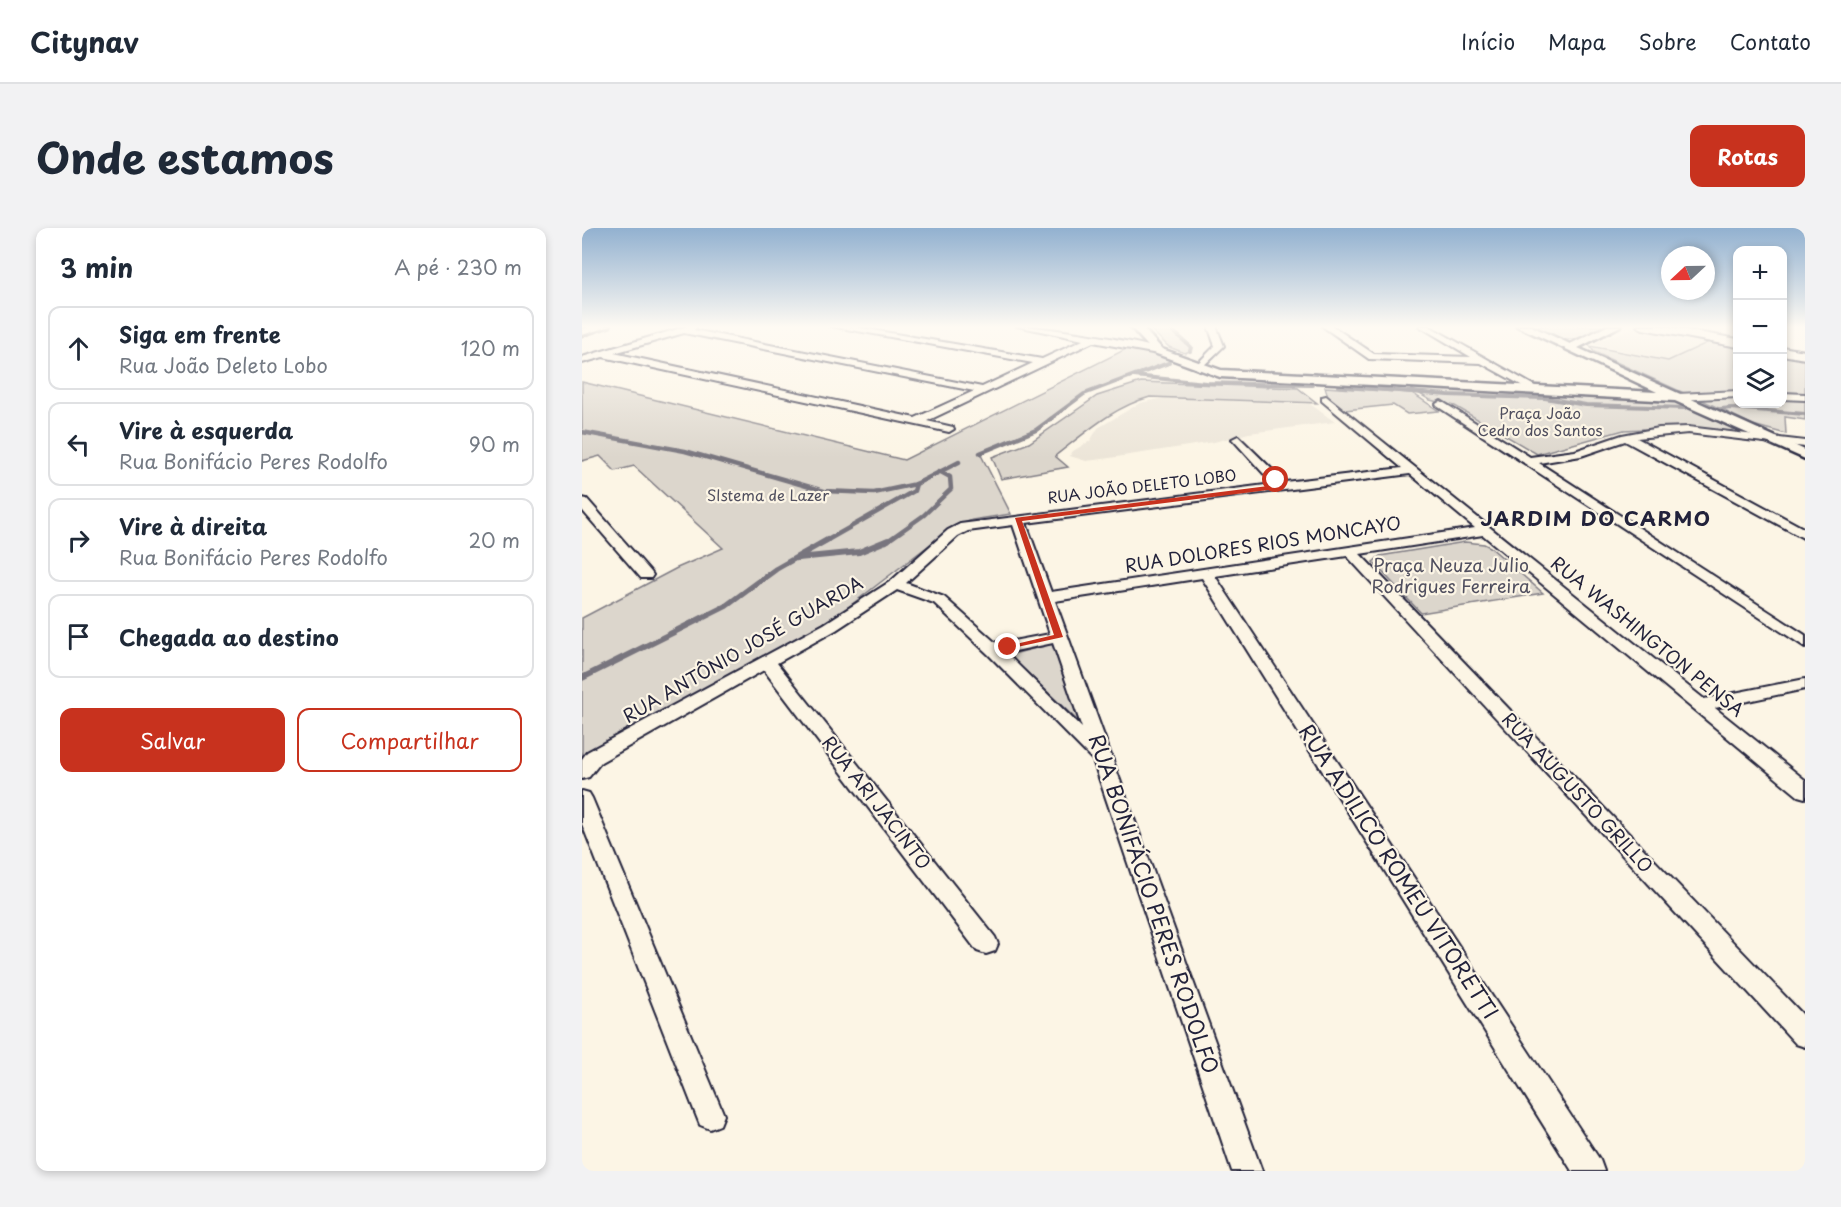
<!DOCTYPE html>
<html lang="pt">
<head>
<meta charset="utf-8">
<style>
	:root { --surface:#fff; --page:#f2f2f3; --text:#1f2937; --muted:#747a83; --line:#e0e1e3; --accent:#c8321e }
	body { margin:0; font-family:"Playpen Sans",sans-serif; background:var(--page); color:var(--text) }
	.controls { position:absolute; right:18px; top:18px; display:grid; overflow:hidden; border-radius:12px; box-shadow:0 3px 9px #0003 }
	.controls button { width:54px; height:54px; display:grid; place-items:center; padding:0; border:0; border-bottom:2px solid var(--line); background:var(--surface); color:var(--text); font:30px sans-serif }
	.compass { position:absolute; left:1079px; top:18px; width:54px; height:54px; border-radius:50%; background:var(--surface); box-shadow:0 3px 9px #0003; rotate:248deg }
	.stop { position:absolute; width:18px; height:18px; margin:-14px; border:4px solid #c8321e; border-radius:50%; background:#fff }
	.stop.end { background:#c8321e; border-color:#fff; box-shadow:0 2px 6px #0008 }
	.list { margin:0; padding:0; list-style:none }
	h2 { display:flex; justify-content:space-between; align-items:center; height:78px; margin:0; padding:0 24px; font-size:26px }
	h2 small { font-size:20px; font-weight:400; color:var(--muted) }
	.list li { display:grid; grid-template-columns:39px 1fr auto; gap:18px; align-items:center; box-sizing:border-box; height:84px; margin:0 12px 12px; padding:0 12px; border:2px solid var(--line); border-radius:12px }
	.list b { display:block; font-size:22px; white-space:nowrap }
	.list p { margin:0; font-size:20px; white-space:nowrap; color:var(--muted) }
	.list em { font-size:20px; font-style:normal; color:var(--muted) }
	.actions { display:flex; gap:12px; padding:18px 24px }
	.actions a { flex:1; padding:14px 0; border:2px solid var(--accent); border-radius:12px; text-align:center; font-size:21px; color:var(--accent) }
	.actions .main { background:var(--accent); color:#fff }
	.icon { flex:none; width:33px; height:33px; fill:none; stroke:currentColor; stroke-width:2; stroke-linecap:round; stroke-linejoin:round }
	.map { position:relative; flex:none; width:1223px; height:943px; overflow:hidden; border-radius:12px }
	header { display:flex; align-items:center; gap:36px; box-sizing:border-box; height:84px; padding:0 30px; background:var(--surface); border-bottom:2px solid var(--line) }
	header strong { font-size:28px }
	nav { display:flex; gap:33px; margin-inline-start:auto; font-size:21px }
	.intro { display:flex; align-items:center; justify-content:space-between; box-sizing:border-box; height:144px; padding:0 36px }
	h1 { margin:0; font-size:42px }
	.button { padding:15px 27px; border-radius:12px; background:var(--accent); color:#fff; font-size:21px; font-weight:700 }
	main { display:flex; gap:36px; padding:0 36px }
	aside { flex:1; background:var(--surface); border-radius:12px; box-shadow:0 3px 9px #0003 }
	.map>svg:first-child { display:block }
	.built { fill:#ece5d8 }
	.green { fill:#dcd6cc; stroke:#7f7c84; stroke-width:1.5 }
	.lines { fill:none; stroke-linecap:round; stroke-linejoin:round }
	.stream-far2 { stroke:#78757e; stroke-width:4 }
	.stream-far1 { stroke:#78757e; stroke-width:4.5 }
	.stream { stroke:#78757e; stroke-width:6 }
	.minor-casing { stroke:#22223b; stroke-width:4 }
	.tertiary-casing { stroke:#22223b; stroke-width:5 }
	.secondary-casing { stroke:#22223b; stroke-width:4 }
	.minor { fill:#fcf5e5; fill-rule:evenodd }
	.tertiary { fill:#fcf5e5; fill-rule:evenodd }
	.secondary { fill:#fcf5e5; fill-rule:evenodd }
	.route { fill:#c8321e }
	.labels { text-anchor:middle; stroke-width:4.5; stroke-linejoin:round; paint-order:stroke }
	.far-park-label { font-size:15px; fill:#504f5f; stroke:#fcf5e5 }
	.far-street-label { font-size:15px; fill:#22223b; stroke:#fcf5e5 }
	.street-label { font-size:18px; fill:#22223b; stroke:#fcf5e5 }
	.park-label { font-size:18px; fill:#504f5f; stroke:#fcf5e5 }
	.far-district-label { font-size:20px; font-weight:bold; letter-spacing:1.5px; fill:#22223b; stroke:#fcf5e5 }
	.near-street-label { font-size:21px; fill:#22223b; stroke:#fcf5e5 }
</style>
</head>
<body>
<header>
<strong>Citynav</strong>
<nav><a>Início</a><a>Mapa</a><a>Sobre</a><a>Contato</a></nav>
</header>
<div class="intro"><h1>Onde estamos</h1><a class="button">Rotas</a></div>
<main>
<aside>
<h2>3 min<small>A pé · 230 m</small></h2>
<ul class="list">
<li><svg class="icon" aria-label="ahead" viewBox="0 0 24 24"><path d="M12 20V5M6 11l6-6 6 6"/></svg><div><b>Siga em frente</b><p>Rua João Deleto Lobo</p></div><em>120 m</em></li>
<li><svg class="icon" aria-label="left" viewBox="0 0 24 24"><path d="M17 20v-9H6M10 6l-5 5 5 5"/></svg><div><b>Vire à esquerda</b><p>Rua Bonifácio Peres Rodolfo</p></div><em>90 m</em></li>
<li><svg class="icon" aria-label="right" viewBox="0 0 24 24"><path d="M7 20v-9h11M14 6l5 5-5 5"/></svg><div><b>Vire à direita</b><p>Rua Bonifácio Peres Rodolfo</p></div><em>20 m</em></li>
<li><svg class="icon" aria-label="arrive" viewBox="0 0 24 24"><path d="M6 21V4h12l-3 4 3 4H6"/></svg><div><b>Chegada ao destino</b></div></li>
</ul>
<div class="actions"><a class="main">Salvar</a><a>Compartilhar</a></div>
</aside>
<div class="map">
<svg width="1223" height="943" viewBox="0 0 1223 943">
	<rect width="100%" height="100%" fill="#fcf5e5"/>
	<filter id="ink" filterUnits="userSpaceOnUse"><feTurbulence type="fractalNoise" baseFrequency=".0167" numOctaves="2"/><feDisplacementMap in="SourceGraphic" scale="12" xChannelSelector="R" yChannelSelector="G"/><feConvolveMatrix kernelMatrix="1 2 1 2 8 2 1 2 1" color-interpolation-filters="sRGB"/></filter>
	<g filter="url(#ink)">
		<g class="built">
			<polygon points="1052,99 1060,100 1129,113 1086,133 1010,116"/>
			<polygon points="581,170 728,176 753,194 667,205 632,214 521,231 504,233 488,228 491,223 508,213 516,200 558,175"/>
		</g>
		<g class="green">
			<path d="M565,98c21,0 29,5 44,21l-1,4 -5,2 -16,-6z"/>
			<path d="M949,98h77c-39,18 -39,18 -77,0z"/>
			<polygon points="1129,113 1155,118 1155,163 1102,165 1012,124 1008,118 1086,133"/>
			<polygon points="548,119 593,131 502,166 454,202 398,225 429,286 390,292 371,299 265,380 240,396 0,529 0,390 95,340 141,320 52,238 33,243 18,228 0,233 0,154 322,232"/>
			<polygon points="1200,126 1223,130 1223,165 1201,164"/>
			<path d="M559,154l157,6 19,15 -167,-6c-37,10 -65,36 -95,59l13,11 -67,12 -9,-22 37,-14 68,-47z"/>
			<polygon points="743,159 830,165 857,183 825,186 811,177 763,182 746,169"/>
			<polygon points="826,159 1092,173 1151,201 1148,203 1105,199 1042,202 955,226 873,178 848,172"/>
			<polygon points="1155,169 1156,176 1200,176 1201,170 1223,171 1223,192 1203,189 1204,206 1171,197 1116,170"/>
			<polygon points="883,314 902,316 908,319 961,365 839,385 791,334 798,328"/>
			<polygon points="474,415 504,491 495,492 427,427"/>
		</g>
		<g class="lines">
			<g class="stream-far2">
				<polyline points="585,98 609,119 608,123"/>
				<polyline points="587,135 552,148 624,155 730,157"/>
				<polyline points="756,158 866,167 963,170 1004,177 1103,180"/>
				<polyline points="1130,182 1149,180 1223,186"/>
				<polyline points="467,192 502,166 555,146"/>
			</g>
			<g class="stream-far1">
				<polyline points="0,204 103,223 242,263 292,265 334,256"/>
				<polyline points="398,225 454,202 469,191"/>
				<polyline points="242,314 332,263 334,256 377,234"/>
				<polyline points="304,314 342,287 369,261 368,249 357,243"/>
			</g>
			<g class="stream">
				<polyline points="216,330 277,324 306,312"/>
				<polyline points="0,450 144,378 194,341 245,312"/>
			</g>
			<defs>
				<g id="minor">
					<path d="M106,98h9l-3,4 288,57 51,-24 -203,-37h19l193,33 41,-19 -66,-14c21,0 132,16 145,25l-4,3 -65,-12 -166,79 26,6 1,2 -5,3 -346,-75 -21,6v-6zM102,105l290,58 -59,27 -301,-65z"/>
					<polygon points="626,98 634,98 642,118 617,142 612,139 633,118"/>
					<polygon points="740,98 750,98 792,126 889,129 837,98 847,98 958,161 950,163 899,135 787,131"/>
					<polygon points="1156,163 1156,169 1096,172 1091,169 1096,166"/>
					<polygon points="1200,165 1223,166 1223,172 1200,171"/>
					<path d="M744,168l378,303 101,-20v10l-90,19 90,72v18l-7,-2 -315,-261 -123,19 445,463v30l-9,-3 -449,-488 -132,20 385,584 4,11h-32l-370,-593 -147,23 207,570h-30l-139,-411 -105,-106 -54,-51 -37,-13 -61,40 -59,33 218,274 3,7 -3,7 -9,3 -9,-3 -213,-281 -163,92 -12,15 -7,2v-20l5,-7 237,-128 67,-43 57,-51 12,-6 313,-40 -39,-43 -2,-2 6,-3 47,46 117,-14 -80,-67v-4zM828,246l65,54 -424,64 -25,-69zM431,297l37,109 -53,10 -53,-47 -38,-14 52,-47 10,-5zM471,415l29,85 -76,-75z"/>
					<polygon points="859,173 948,229 993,223 1040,207 1077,200 1106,199 1223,213 1223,219 1106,205 1055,210 1223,301 1223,311 1043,213 999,228 957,235 1223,407 1223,419 855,178 854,176"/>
					<polygon points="0,270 5,271 69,344 71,347 69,350 59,350 0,282"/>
					<polygon points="0,563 7,565 10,570 142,887 138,897 128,901 118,897 114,887 0,596"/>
				</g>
				<g id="tertiary">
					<polygon points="11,98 28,98 0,107 0,101"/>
					<polygon points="548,98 559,98 580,121 639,142 1075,164 935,98 949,98 988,116 1025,98 1038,98 996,120 1223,222 1223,231 1093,173 638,149 572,125"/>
				</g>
				<g id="secondary">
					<polygon points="1055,98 1081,98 1156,111 1156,119 1061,101"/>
					<polygon points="1200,119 1223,123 1223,131 1200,127"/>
				</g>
			</defs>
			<use href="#minor" class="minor-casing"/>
			<use href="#tertiary" class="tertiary-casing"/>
			<use href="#secondary" class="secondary-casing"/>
			<use href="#minor" class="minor"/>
			<use href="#tertiary" class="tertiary"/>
			<use href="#secondary" class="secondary"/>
		</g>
	</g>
	<linearGradient id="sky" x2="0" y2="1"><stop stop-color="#92b1d0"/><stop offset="0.43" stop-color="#fefaf3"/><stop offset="1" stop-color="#fefaf3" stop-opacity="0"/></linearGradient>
	<rect width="1223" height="230" fill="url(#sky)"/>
	<polygon class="route" points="694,250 702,260 440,293 481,409 426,421 422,419 472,407 433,290 694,257 691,252"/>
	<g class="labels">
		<g class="far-park-label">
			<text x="958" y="191">Praça João<tspan x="958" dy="17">Cedro dos Santos</tspan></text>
			<text x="186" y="273">SIstema de Lazer</text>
		</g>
		<g class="far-street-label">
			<text transform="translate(560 259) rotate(-7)" y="5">RUA JOÃO DELETO LOBO</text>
		</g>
		<g class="street-label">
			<text transform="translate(681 317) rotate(-9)" y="6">RUA DOLORES RIOS MONCAYO</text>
			<text transform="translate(1065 409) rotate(39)" y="6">RUA WASHINGTON PENSA</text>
			<text transform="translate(161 422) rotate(-30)" y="6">RUA ANTÔNIO JOSÉ GUARDA</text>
			<text transform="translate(995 565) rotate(47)" y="6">RUA AUGUSTO GRILLO</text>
			<text transform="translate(294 575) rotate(52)" y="6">RUA ARI JACINTO</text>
		</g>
		<g class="park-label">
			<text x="869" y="344">Praça Neuza Julio<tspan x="869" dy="21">Rodrigues Ferreira</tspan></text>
		</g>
		<g class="far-district-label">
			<text x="1014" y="298">JARDIM DO CARMO</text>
		</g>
		<g class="near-street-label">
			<text transform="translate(816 644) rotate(57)" y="7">RUA ADILICO ROMEU VITORETTI</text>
			<text transform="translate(571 676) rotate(71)" y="7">RUA BONIFÁCIO PERES RODOLFO</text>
		</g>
	</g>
</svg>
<div class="controls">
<button>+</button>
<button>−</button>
<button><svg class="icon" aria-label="layers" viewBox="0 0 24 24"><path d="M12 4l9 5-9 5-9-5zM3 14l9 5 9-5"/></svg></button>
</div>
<svg class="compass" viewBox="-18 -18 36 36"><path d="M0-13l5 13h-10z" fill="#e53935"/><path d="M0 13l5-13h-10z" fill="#747a83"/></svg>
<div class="stop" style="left:694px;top:252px"></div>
<div class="stop end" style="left:426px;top:419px"></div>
</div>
</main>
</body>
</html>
